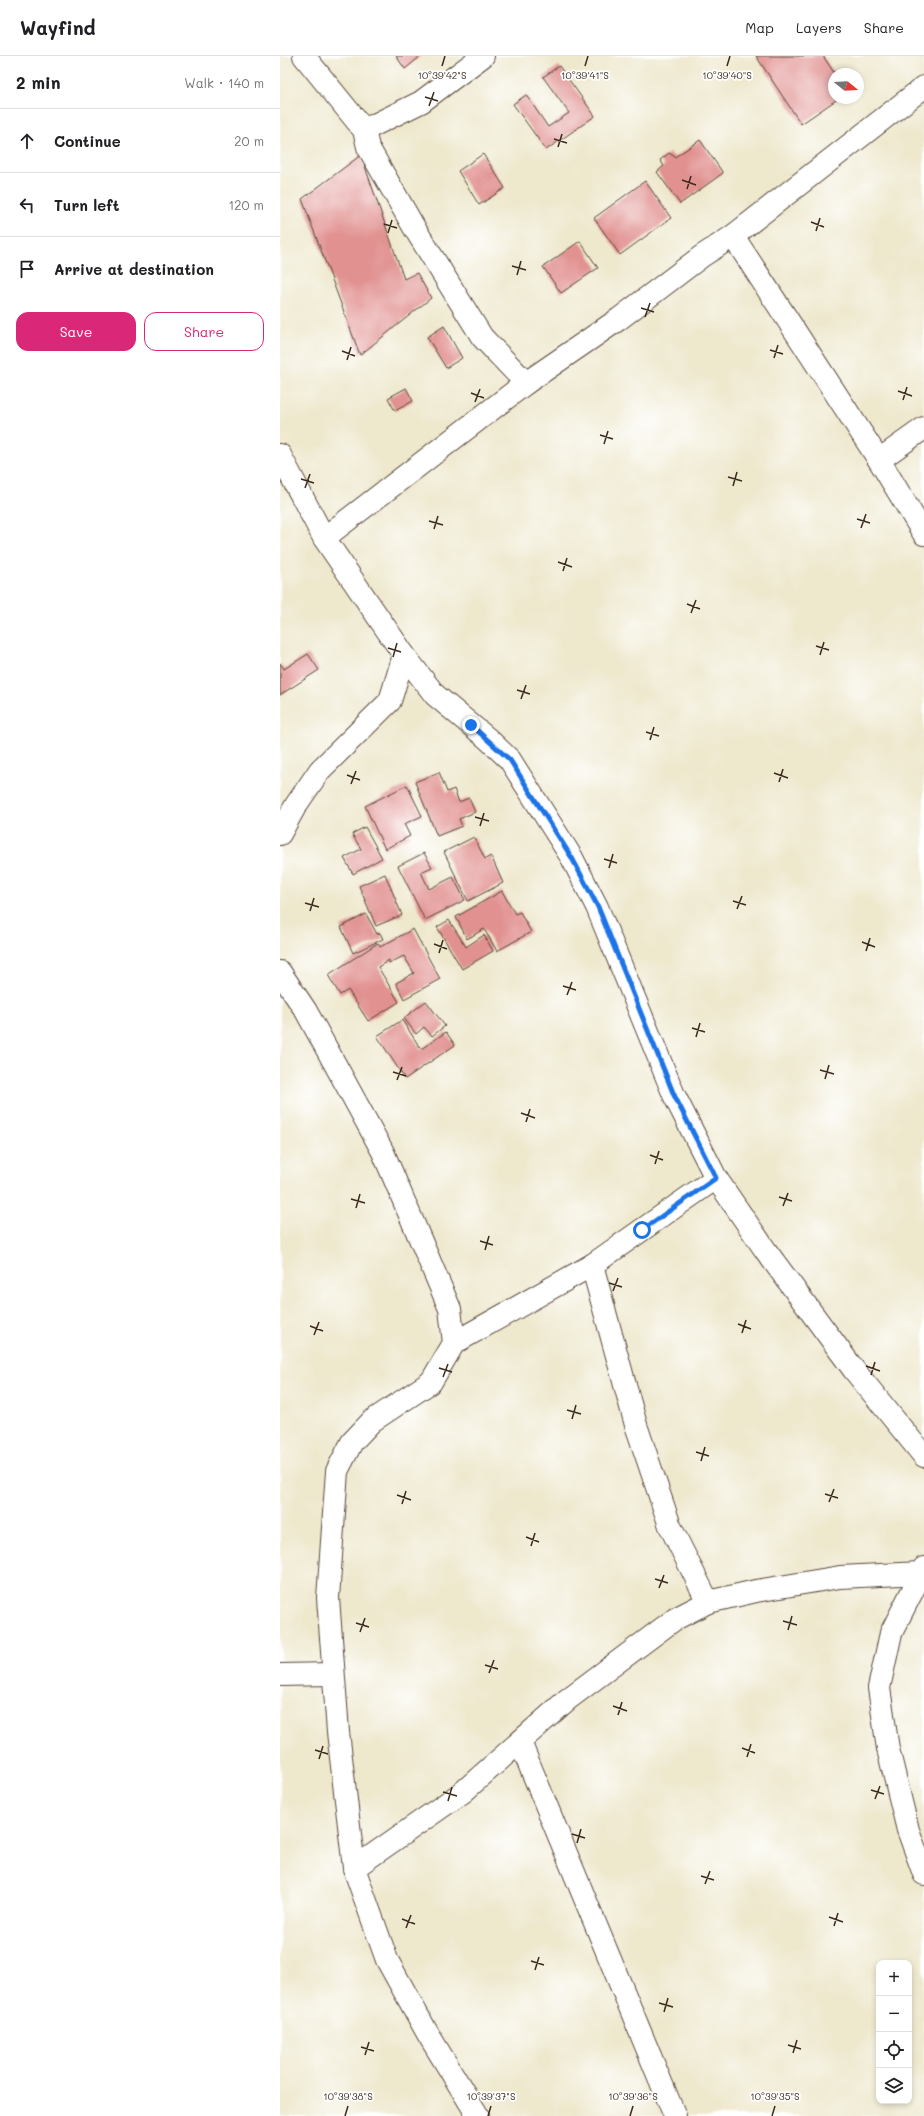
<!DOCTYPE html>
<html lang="en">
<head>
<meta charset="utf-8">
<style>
	:root { --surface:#fff; --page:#f6f6f6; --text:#202124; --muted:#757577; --line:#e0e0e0; --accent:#db2777 }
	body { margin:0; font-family:Mali,sans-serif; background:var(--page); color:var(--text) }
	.controls { position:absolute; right:12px; bottom:12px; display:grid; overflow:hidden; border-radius:8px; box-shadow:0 2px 6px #0003 }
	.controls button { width:36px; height:36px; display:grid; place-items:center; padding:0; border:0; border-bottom:1px solid var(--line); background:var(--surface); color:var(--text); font:20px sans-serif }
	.compass { position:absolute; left:548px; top:12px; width:36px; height:36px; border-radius:50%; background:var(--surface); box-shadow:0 2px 6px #0003; rotate:108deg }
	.stop { position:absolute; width:12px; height:12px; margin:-9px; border:3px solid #1a73e8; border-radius:50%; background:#fff }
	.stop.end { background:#1a73e8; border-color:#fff; box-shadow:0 1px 4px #0008 }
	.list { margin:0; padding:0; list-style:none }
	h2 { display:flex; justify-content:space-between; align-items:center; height:52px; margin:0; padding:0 16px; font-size:17px }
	h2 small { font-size:13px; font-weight:400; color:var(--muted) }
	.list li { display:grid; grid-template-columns:26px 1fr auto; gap:12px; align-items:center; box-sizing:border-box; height:64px; padding:0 16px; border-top:1px solid var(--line) }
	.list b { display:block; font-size:15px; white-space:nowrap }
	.list em { font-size:13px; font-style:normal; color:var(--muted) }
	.actions { display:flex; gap:8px; padding:12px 16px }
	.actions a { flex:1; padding:9px 0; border:1px solid var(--accent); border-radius:12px; text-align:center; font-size:14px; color:var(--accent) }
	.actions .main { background:var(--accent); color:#fff }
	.icon { flex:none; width:22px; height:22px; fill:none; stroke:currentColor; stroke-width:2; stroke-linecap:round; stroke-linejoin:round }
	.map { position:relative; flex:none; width:644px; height:2060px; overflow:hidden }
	header { display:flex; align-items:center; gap:24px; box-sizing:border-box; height:56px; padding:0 20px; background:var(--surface); border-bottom:1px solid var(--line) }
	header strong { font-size:19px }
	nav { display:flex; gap:22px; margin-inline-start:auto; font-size:14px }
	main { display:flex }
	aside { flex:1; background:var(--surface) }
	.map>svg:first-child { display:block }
	.building { fill:#e19190 }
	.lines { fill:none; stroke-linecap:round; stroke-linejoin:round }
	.street-casing { stroke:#564638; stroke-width:24 }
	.street { stroke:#fff; stroke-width:22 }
	.route { stroke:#1a73e8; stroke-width:5 }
	.ticks { fill:none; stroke:#3b2a1e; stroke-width:1.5 }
	.ticks-label { font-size:10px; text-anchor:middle; fill:#3b2a1e; stroke:#fff; stroke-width:3.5; stroke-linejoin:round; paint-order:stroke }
</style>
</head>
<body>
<header>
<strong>Wayfind</strong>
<nav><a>Map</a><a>Layers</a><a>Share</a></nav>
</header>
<main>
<aside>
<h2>2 min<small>Walk · 140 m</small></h2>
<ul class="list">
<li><svg class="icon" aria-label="ahead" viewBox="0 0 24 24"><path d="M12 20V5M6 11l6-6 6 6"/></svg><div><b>Continue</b></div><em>20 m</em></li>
<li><svg class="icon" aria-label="left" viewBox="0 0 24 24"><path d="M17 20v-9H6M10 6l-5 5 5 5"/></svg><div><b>Turn left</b></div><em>120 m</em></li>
<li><svg class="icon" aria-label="arrive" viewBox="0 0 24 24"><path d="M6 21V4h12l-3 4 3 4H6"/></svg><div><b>Arrive at destination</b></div></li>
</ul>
<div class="actions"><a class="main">Save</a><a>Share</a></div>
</aside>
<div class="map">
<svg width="644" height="2060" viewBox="0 0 644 2060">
	<rect width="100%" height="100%" fill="#fff"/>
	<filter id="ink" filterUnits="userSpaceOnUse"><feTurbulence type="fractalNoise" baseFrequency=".025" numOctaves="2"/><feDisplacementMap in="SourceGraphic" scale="8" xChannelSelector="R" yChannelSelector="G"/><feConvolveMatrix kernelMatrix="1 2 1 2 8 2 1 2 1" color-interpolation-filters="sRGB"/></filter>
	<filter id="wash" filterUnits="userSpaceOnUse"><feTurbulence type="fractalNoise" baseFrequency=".012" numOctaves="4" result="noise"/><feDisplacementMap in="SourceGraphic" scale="16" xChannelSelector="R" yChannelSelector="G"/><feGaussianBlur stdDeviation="0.9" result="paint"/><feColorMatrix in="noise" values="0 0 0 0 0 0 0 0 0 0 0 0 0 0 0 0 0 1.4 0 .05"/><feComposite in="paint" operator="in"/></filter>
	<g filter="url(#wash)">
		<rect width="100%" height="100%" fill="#eee8cd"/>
		<g id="blocks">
			<g class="building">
				<polygon points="116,0 141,0 125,13"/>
				<polygon points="476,0 543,0 555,18 554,42 559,42 521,68"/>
				<polygon points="279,10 315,60 266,94 233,48 246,39 268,71 289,57 263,21"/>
				<polygon points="420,84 443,117 400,148 377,116 384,110 380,104 389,97 395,101"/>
				<polygon points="203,98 225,132 199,149 178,115"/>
				<polygon points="81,99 124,223 137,217 151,242 80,299 22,143"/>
				<polygon points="365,125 391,162 340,199 314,162"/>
				<polygon points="300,185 318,212 281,237 263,211"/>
				<polygon points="164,270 182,302 166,312 147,281"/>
				<polygon points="126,332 133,345 115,355 108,342"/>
				<polygon points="28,598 39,614 0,639 0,607 4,613"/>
				<polygon points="159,716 167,736 174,733 179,746 189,742 195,756 179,763 182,770 157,780 135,726"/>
				<polygon points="127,729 142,760 124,768 130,780 105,793 85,750"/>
				<polygon points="85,771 102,802 73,818 64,802 81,793 72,778"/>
				<polygon points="194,781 205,803 211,800 223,827 188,845 164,796"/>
				<polygon points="144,797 152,811 141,816 149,833 173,821 185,844 145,864 118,810"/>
				<polygon points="105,818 122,859 96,870 79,830"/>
				<polygon points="222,835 235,858 240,856 251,876 217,895 204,873 187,883 176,861"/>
				<polygon points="86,858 97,878 100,877 103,883 73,897 61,871"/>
				<polygon points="169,864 186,891 204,879 213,895 182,913 157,871"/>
				<polygon points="133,873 160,923 124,943 116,927 134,917 124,900 109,907 109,904 98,911 119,946 88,965 68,934 60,939 48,919 98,887 100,891"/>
				<polygon points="146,945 165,970 152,980 144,971 136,978 124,962"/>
				<polygon points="122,964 141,993 166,976 175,989 125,1023 97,980"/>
			</g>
		</g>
	</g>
	<g filter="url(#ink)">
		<use href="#blocks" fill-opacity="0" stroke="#564638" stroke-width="1"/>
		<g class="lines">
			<defs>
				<g id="street">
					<polyline points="24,0 84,74 88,91 135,173 202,281 246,327"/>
					<polyline points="84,74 141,46 203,0"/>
					<polyline points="453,180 599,404 644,478"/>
					<polyline points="0,399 44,482 124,599 155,639 208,683 230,704 249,734 292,802 317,851 394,1039 436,1122 486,1195 574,1314 644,1400"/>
					<polyline points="599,404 644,372"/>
					<polyline points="44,482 246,327 339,263 422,200 453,180 644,31"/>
					<polyline points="0,778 16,749 40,714 110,645 124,599"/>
					<polyline points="0,916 26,955 103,1096 170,1253 174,1287 151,1326 92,1365 72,1386 57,1415 48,1542 58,1676 74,1812 107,1904 148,1978 198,2060"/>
					<polyline points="312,1209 356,1369 390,1470 428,1546"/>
					<polyline points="174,1287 312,1209 436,1122"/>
					<polyline points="644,1512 611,1577 599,1632 608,1693 628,1774 644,1818"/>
					<polyline points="0,1619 53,1618"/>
					<polyline points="240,1686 395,2060"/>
					<polyline points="74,1812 183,1736 288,1643 395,1563 428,1546 476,1535 560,1521 641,1517"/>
				</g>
			</defs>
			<use href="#street" class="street-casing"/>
			<use href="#street" class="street"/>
		</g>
	</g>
	<g class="lines" filter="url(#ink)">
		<polyline class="route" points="191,669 230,704 292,802 318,851 394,1039 436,1122 362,1174"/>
	</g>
	<path class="ticks" d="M162,10l3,-10M305,10l3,-10M447,10l3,-10M145,41l13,4M149,50l5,-14M274,83l13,4M278,91l4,-13M402,124l14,5M407,133l4,-13M531,166l13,5M104,168l13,4M536,175l4,-13M108,177l4,-13M232,210l14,4M237,219l4,-14M361,252l13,4M365,261l5,-14M490,294l13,4M62,295l13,5M494,302l4,-13M67,304l4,-13M618,335l14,5M191,337l13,5M623,344l4,-13M195,346l5,-13M320,379l13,4M324,388l4,-13M448,421l14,4M21,423l13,4M453,430l4,-14M25,432l5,-14M577,463l13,4M149,465l14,4M581,472l5,-14M154,473l4,-13M278,506l14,5M283,515l4,-13M407,548l13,5M411,557l5,-13M536,590l13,4M108,592l13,4M540,599l4,-13M113,601l4,-14M237,634l13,4M241,643l5,-14M366,676l13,4M370,684l4,-13M494,717l14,5M67,719l13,5M499,726l4,-13M71,728l5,-13M195,761l14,4M200,770l4,-13M324,803l13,4M329,812l4,-14M453,845l13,4M25,847l14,4M457,853l5,-13M30,855l4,-13M582,886l13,5M154,888l13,5M586,895l4,-13M159,897l4,-13M283,930l13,4M287,939l5,-13M412,972l13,4M416,981l4,-14M540,1014l14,4M113,1016l13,4M545,1023l4,-14M117,1024l5,-13M241,1057l14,5M246,1066l4,-13M370,1099l13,5M375,1108l4,-13M499,1141l13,4M71,1143l14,4M503,1150l5,-13M76,1152l4,-14M200,1185l13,4M205,1194l4,-14M329,1227l13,4M333,1235l5,-13M458,1268l13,5M30,1270l13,5M462,1277l4,-13M34,1279l5,-13M586,1310l14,5M159,1312l13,4M591,1319l4,-13M163,1321l5,-13M287,1354l14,4M292,1363l4,-14M416,1396l13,4M421,1405l4,-14M545,1438l13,4M117,1439l14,5M549,1446l5,-13M122,1448l4,-13M246,1481l13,5M251,1490l4,-13M375,1523l13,4M379,1532l5,-13M503,1565l14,4M76,1567l13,4M508,1574l4,-14M80,1576l5,-14M205,1609l13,4M209,1617l5,-13M333,1650l14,5M338,1659l4,-13M462,1692l13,5M35,1694l13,4M467,1701l4,-13M39,1703l4,-13M591,1734l13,4M163,1736l14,4M595,1743l5,-13M168,1745l4,-14M292,1778l13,4M297,1787l4,-14M421,1820l13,4M425,1828l5,-13M549,1861l14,5M122,1863l13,5M554,1870l4,-13M126,1872l5,-13M251,1905l13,4M255,1914l4,-13M379,1947l14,4M384,1956l4,-14M508,1989l13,4M81,1991l13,4M513,1997l4,-13M85,1999l4,-13M65,2060l3,-10M208,2060l3,-10M350,2060l3,-10M492,2060l3,-10"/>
	<g class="ticks-label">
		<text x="162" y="23">10°39'42"S</text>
		<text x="305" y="23">10°39'41"S</text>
		<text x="447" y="23">10°39'40"S</text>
		<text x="68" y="2044">10°39'38"S</text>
		<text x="211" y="2044">10°39'37"S</text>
		<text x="353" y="2044">10°39'36"S</text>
		<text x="495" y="2044">10°39'35"S</text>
	</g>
</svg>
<div class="controls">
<button>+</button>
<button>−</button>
<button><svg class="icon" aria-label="locate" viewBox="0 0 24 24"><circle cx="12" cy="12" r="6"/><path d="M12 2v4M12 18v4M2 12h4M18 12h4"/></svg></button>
<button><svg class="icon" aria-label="layers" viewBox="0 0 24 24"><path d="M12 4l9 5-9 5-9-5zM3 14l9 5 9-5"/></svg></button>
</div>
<svg class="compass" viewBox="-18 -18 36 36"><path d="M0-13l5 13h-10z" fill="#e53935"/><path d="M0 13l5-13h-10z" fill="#757577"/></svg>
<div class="stop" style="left:362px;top:1174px"></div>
<div class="stop end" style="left:191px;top:669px"></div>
</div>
</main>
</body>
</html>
